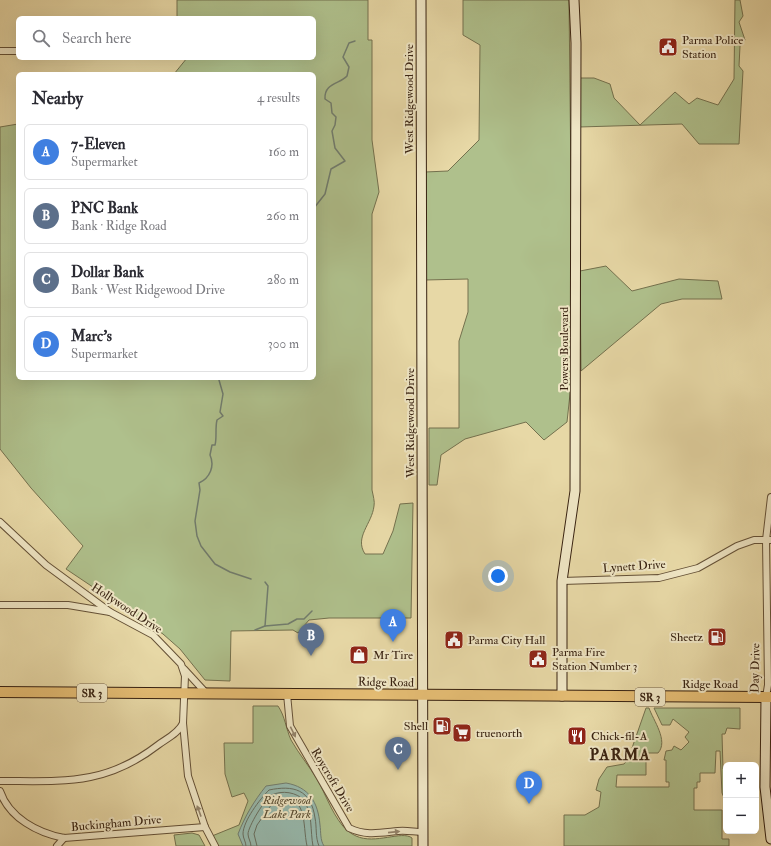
<!DOCTYPE html>
<html lang="en">
<head>
<meta charset="utf-8">
<style>
	:root { --surface:#fff; --page:#f2f2f3; --text:#2b2b33; --muted:#7c7c81; --line:#e1e1e2; --accent:#2563eb }
	body { margin:0; font-family:"IM FELL Double Pica",serif; background:var(--page); color:var(--text) }
	.controls { position:absolute; right:12px; bottom:12px; display:grid; overflow:hidden; border-radius:6px; box-shadow:0 4px 16px #0002 }
	.controls button { width:36px; height:36px; display:grid; place-items:center; padding:0; border:0; border-bottom:1px solid var(--line); background:var(--surface); color:var(--text); font:20px sans-serif }
	.you { position:absolute; left:498px; top:576px; width:14px; height:14px; margin:-10px; border:3px solid #fff; border-radius:50%; background:#1a73e8; box-shadow:0 0 0 6px #1a73e833 }
	.badge { display:grid; place-items:center; width:26px; height:26px; border-radius:50%; background:var(--accent); color:#fff; font-size:13px; font-weight:700 }
	.pin { position:absolute; translate:-50% -33px; filter:drop-shadow(0 1px 2px #0008) }
	.pin::after { content:''; position:absolute; top:21px; width:14px; height:12px; background:inherit; clip-path:polygon(0 0,100% 0,50% 100%) }
	.list { margin:0; padding:0; list-style:none }
	h2 { display:flex; justify-content:space-between; align-items:center; height:52px; margin:0; padding:0 16px; font-size:17px }
	h2 small { font-size:13px; font-weight:400; color:var(--muted) }
	.list li { display:grid; grid-template-columns:26px 1fr auto; gap:12px; align-items:center; box-sizing:border-box; height:56px; margin:0 8px 8px; padding:0 8px; border:1px solid var(--line); border-radius:6px }
	.list b { display:block; font-size:15px; white-space:nowrap }
	.list p { margin:0; font-size:13px; white-space:nowrap; color:var(--muted) }
	.list em { font-size:13px; font-style:normal; color:var(--muted) }
	.icon { flex:none; width:22px; height:22px; fill:none; stroke:currentColor; stroke-width:2; stroke-linecap:round; stroke-linejoin:round }
	.map { position:relative; flex:none; width:771px; height:846px; overflow:hidden }
	.search { position:absolute; background:var(--surface); box-shadow:0 4px 16px #0002; left:16px; top:16px; width:300px; height:44px; display:flex; align-items:center; gap:10px; box-sizing:border-box; padding:0 14px; border-radius:6px; color:var(--muted); font-size:15px }
	.panel { position:absolute; background:var(--surface); box-shadow:0 4px 16px #0002; left:16px; top:72px; width:300px; height:308px; border-radius:6px }
	.map>svg:first-child { display:block }
	.green { fill:#afc08c; stroke:#74714e }
	.water { fill:#97b9ad; stroke:#717d6f }
	.lines { fill:none; stroke-linecap:round; stroke-linejoin:round }
	.shore { stroke:#686e5f; stroke-width:1 }
	.stream { stroke:#717d6f; stroke-width:1.5 }
	.street-casing { stroke:#645036; stroke-width:8 }
	.secondary-casing { stroke:#382211; stroke-width:11 }
	.primary-casing { stroke:#382211; stroke-width:12 }
	.street { stroke:#efe6c5; stroke-width:6 }
	.secondary { stroke:#efe6c5; stroke-width:9 }
	.primary { stroke:#e4bc73; stroke-width:10 }
	.oneway { fill:#94846b }
	.labels { text-anchor:middle; stroke-width:4; stroke-linejoin:round; paint-order:stroke }
	.shield { fill:#efe6c5; stroke:#6f5d47; stroke-width:1 }
	.shield-label { font-size:11px; font-weight:bold; fill:#382211 }
	.poi-label { font-size:12px; fill:#382211; stroke:#efe6c5; text-anchor:start }
	.street-label { font-size:12px; fill:#382211; stroke:#efe6c5 }
	.park-label { font-size:12px; font-style:italic; fill:#564a30; stroke:#efe6c5 }
	.district-label { font-size:16px; font-weight:bold; letter-spacing:1px; fill:#382211; stroke:#efe6c5 }
</style>
</head>
<body>
<div class="map">
<svg width="771" height="846" viewBox="0 0 771 846">
	<rect width="100%" height="100%" fill="#e7d8a6"/>
	<filter id="stains"><feTurbulence type="fractalNoise" baseFrequency=".005" numOctaves="4"/><feColorMatrix values="0 0 0 0 .2 0 0 0 0 .09 0 0 0 0 .02 0 0 0 .5 -.17"/></filter>
	<radialGradient id="worn" r=".72"><stop offset=".6" stop-color="#630" stop-opacity="0"/><stop offset="1" stop-color="#630" stop-opacity=".3"/></radialGradient>
	<g class="green">
		<path d="M177,0h191v40h4v100l7,52 -7,22v276c1,5 3,12 2,16 -2,18 -20,31 -9,48h18l10,-23 7,-27 13,-1 -2,115h-82l-20,2 -11,13 -5,-3 -62,1 -1,50 -25,-1 -25,-31 -17,-15 -97,-65 17,-23 -52,-58 -31,-39v-322l18,-3v254h296v-304h-140l13,-16h127v-40h-137z"/>
		<polygon points="463,0 569,0 573,366 567,422 544,440 526,422 465,439 441,455 437,485 429,485 429,428 459,428 459,341 468,312 468,279 425,280 425,172 448,171 479,140 480,45 463,35"/>
		<polygon points="735,0 740,0 743,16 739,22 745,40 740,46 739,66 743,71 739,144 699,144 682,124 579,127 578,78 594,78 610,84 614,98 640,125 675,92 689,104 697,98 718,105 734,79"/>
		<polygon points="606,266 632,291 679,279 718,281 722,299 682,299 661,304 581,371 580,271"/>
		<path d="M253,706h25c7,10 8,23 13,34 8,14 18,26 26,39 8,14 14,32 25,46 3,4 9,9 14,11 19,9 46,-6 56,2v8h-194l-6,-10 27,-11 9,-24 -4,-8 -12,4 -7,-23 -1,-31h29z"/>
		<path d="M646,708h3c4,12 20,33 9,45h-12v22h-29l-1,12h53v-5h-3v-22h-2l2,-9 6,-1 2,-4 7,4 8,-8 -4,-5 4,-5 -16,-13 -3,6h-8l-8,-17h86v21l-13,-1 -2,6h-3l1,35 3,1v32l-4,-9 -2,-42h-4l-1,22h-15v9h-3v6h-3v22h28v29h7v7h-165v-31h21l14,-8 2,-15 -5,-2 3,-11 8,-12 17,-3 11,-13 -3,-3z"/>
		<polygon points="192,833 199,835 205,846 176,846 174,835"/>
	</g>
	<path class="water" d="M286,783c23,4 32,19 34,42 1,7 0,15 4,21h-81l-5,-12c7,-18 16,-33 28,-48z"/>
	<g class="lines">
		<g class="shore">
			<path d="M246,846c0,-4 -3,-8 -3,-12 0,-13 17,-35 26,-44 24,-5 42,-1 46,28 2,9 0,19 4,28"/>
			<path d="M251,846c0,-4 -3,-8 -3,-12 0,-7 17,-36 24,-39 9,-5 26,-3 32,6 9,13 6,30 9,45"/>
			<path d="M257,846l-3,-12 3,-9 17,-24c35,-10 28,23 33,45"/>
		</g>
		<g class="stream">
			<path d="M314,208l11,-14 6,-25 14,-8 -10,-13 -3,-17 3,-6 1,-8 -4,-4 -1,-10 -6,-4c-1,-16 15,-15 22,-23l2,-9 -6,-10 6,-14 6,-2"/>
			<path d="M220,378l-1,2 4,14 -3,18 3,4 -6,4c-2,8 0,18 -2,25h-3l-2,10c5,11 0,23 -11,28l1,7 -5,31 2,15 4,10 14,18 15,8 21,7"/>
			<polyline points="265,626 288,624 297,619 304,619 312,611"/>
			<polyline points="255,630 265,626 268,586 265,582"/>
		</g>
		<defs>
			<g id="street">
				<polyline points="0,51 18,51"/>
				<polyline points="0,522 46,565 110,612 153,635 181,664 185,676 183,723 188,776 205,827 215,846"/>
				<polyline points="562,581 659,578 698,568 737,546 754,540 771,540"/>
				<polyline points="0,605 68,605 110,612"/>
				<polyline points="184,669 207,694"/>
				<path d="M287,694l3,32 59,102c17,8 30,5 49,3 8,-1 17,1 25,1"/>
				<polyline points="766,697 768,685 766,540 771,497"/>
				<path d="M0,781c63,0 105,5 158,-36 8,-6 21,-12 25,-22"/>
				<path d="M0,791c9,27 38,42 64,47l141,-11"/>
				<polyline points="57,846 64,838"/>
			</g>
			<g id="secondary">
				<polyline points="421,0 423,846"/>
				<polyline points="562,696 562,581 575,491 576,43 574,0"/>
				<polyline points="766,697 765,787 771,839"/>
			</g>
			<polyline id="primary" points="0,692 771,697"/>
		</defs>
		<use href="#street" class="street-casing"/>
		<use href="#secondary" class="secondary-casing"/>
		<use href="#primary" class="primary-casing"/>
		<use href="#street" class="street"/>
		<use href="#secondary" class="secondary"/>
		<use href="#primary" class="primary"/>
	</g>
	<defs><path id="oneway-solid" d="M-6-.8H1V-3.2L6.5 0L1 3.2V.8H-6Z"/></defs>
	<g class="oneway">
		<use href="#oneway-solid" transform="translate(293 732) rotate(64)"/>
		<use href="#oneway-solid" transform="translate(199 811) rotate(-110)"/>
		<use href="#oneway-solid" transform="translate(394 832) rotate(-6)"/>
	</g>
	<defs>
		<symbol id="civic-square" viewBox="-11 -11 22 22"><rect x="-9" y="-9" width="18" height="18" rx="4" fill="#8f2418" stroke="#efe6c5"/><path d="M-.6-6.5H3V-4.5H.6V-3L4-1V1h2V6H-6V1h2V-1L-.6-3ZM-1.2 2.5V6h2.4V2.5Z" fill="#fff"/></symbol>
		<symbol id="fuel-square" viewBox="-11 -11 22 22"><rect x="-9" y="-9" width="18" height="18" rx="4" fill="#8f2418" stroke="#efe6c5"/><path d="M-5.5-6h7V0h2V4h1.3V-2.5L3-4.5l.8-.8L6-3V5H2.5V1h-1V6h-7ZM-4.2-4.7v3.2H.2V-4.7Z" fill="#fff"/></symbol>
		<symbol id="shop-square" viewBox="-11 -11 22 22"><rect x="-9" y="-9" width="18" height="18" rx="4" fill="#8f2418" stroke="#efe6c5"/><path d="M-5-2.5h2.3a2.7 3.5 0 0 1 5.4 0H5L5.5 6h-11ZM-1.5-2.5h3a1.5 2.3 0 0 0-3 0Z" fill="#fff"/></symbol>
		<symbol id="supermarket-square" viewBox="-11 -11 22 22"><rect x="-9" y="-9" width="18" height="18" rx="4" fill="#8f2418" stroke="#efe6c5"/><path d="M-6-5.5h2.5l.6 2H6L4.5 2H-2.5L-4.4-4H-6ZM-1.5 3.2a1.3 1.3 0 1 0 .1 0ZM3 3.2a1.3 1.3 0 1 0 .1 0Z" fill="#fff"/></symbol>
		<symbol id="restaurant-square" viewBox="-11 -11 22 22"><rect x="-9" y="-9" width="18" height="18" rx="4" fill="#8f2418" stroke="#efe6c5"/><path d="M-5-6h1v4h1v-4h1v4h1v-4h1v5L-1.5 .5V6h-2V.5L-5-1ZM5-6V6H3V1.5H1.5Q1.5-4 5-6Z" fill="#fff"/></symbol>
	</defs>
	<g fill-rule="evenodd">
		<use href="#civic-square" x="657" y="36" width="22" height="22"/>
		<use href="#fuel-square" x="706" y="626" width="22" height="22"/>
		<use href="#civic-square" x="443" y="629" width="22" height="22"/>
		<use href="#shop-square" x="348" y="644" width="22" height="22"/>
		<use href="#civic-square" x="527" y="648" width="22" height="22"/>
		<use href="#fuel-square" x="431" y="715" width="22" height="22"/>
		<use href="#supermarket-square" x="451" y="722" width="22" height="22"/>
		<use href="#restaurant-square" x="566" y="725" width="22" height="22"/>
	</g>
	<g class="labels">
		<g class="shield">
			<rect x="77" y="684" width="30" height="18" rx="3"/>
			<rect x="635" y="688" width="30" height="18" rx="3"/>
		</g>
		<g class="shield-label">
			<text x="92" y="697">SR 3</text>
			<text x="650" y="701">SR 3</text>
		</g>
		<g class="poi-label">
			<text x="682" y="44">Parma Police<tspan x="682" dy="14">Station</tspan></text>
			<text x="703" y="641" text-anchor="end">Sheetz</text>
			<text x="468" y="644">Parma City Hall</text>
			<text x="552" y="656">Parma Fire<tspan x="552" dy="14">Station Number 3</tspan></text>
			<text x="373" y="659">Mr Tire</text>
			<text x="428" y="730" text-anchor="end">Shell</text>
			<text x="476" y="737">truenorth</text>
			<text x="591" y="740">Chick-fil-A</text>
		</g>
		<g class="street-label">
			<text transform="translate(409 99) rotate(-90)" y="4">West Ridgewood Drive</text>
			<text transform="translate(564 349) rotate(-90)" y="4">Powers Boulevard</text>
			<text transform="translate(410 423) rotate(-90)" y="4">West Ridgewood Drive</text>
			<text transform="translate(634 566) rotate(-4)" y="4">Lynett Drive</text>
			<text transform="translate(127 608) rotate(33)" y="4">Hollywood Drive</text>
			<text transform="translate(755 668) rotate(-89)" y="4">Day Drive</text>
			<text transform="translate(386 682) rotate(1)" y="4">Ridge Road</text>
			<text x="710" y="688">Ridge Road</text>
			<text transform="translate(333 780) rotate(59)" y="4">Roycroft Drive</text>
			<text transform="translate(116 823) rotate(-5)" y="4">Buckingham Drive</text>
		</g>
		<g class="park-label">
			<text x="287" y="804">Ridgewood<tspan x="287" dy="14">Lake Park</tspan></text>
		</g>
		<g class="district-label">
			<text x="620" y="760">PARMA</text>
		</g>
	</g>
	<rect width="100%" height="100%" filter="url(#stains)"/>
	<rect width="100%" height="100%" fill="url(#worn)"/>
</svg>
<div class="controls">
<button>+</button>
<button>−</button>
</div>
<div class="you"></div>
<div class="pin badge" style="left:393px;top:642px;background:#3f7fe0">A</div>
<div class="pin badge" style="left:311px;top:656px;background:#5c6f8a">B</div>
<div class="pin badge" style="left:398px;top:770px;background:#5c6f8a">C</div>
<div class="pin badge" style="left:529px;top:804px;background:#3f7fe0">D</div>
<div class="search"><svg class="icon" aria-label="search" viewBox="0 0 24 24"><circle cx="10" cy="10" r="6"/><path d="M15 15l6 6"/></svg>Search here</div>
<section class="panel">
<h2>Nearby<small>4 results</small></h2>
<ul class="list">
<li><span class="badge" style="background:#3f7fe0">A</span><div><b>7-Eleven</b><p>Supermarket</p></div><em>160 m</em></li>
<li><span class="badge" style="background:#5c6f8a">B</span><div><b>PNC Bank</b><p>Bank · Ridge Road</p></div><em>260 m</em></li>
<li><span class="badge" style="background:#5c6f8a">C</span><div><b>Dollar Bank</b><p>Bank · West Ridgewood Drive</p></div><em>280 m</em></li>
<li><span class="badge" style="background:#3f7fe0">D</span><div><b>Marc's</b><p>Supermarket</p></div><em>300 m</em></li>
</ul>
</section>
</div>
</body>
</html>
